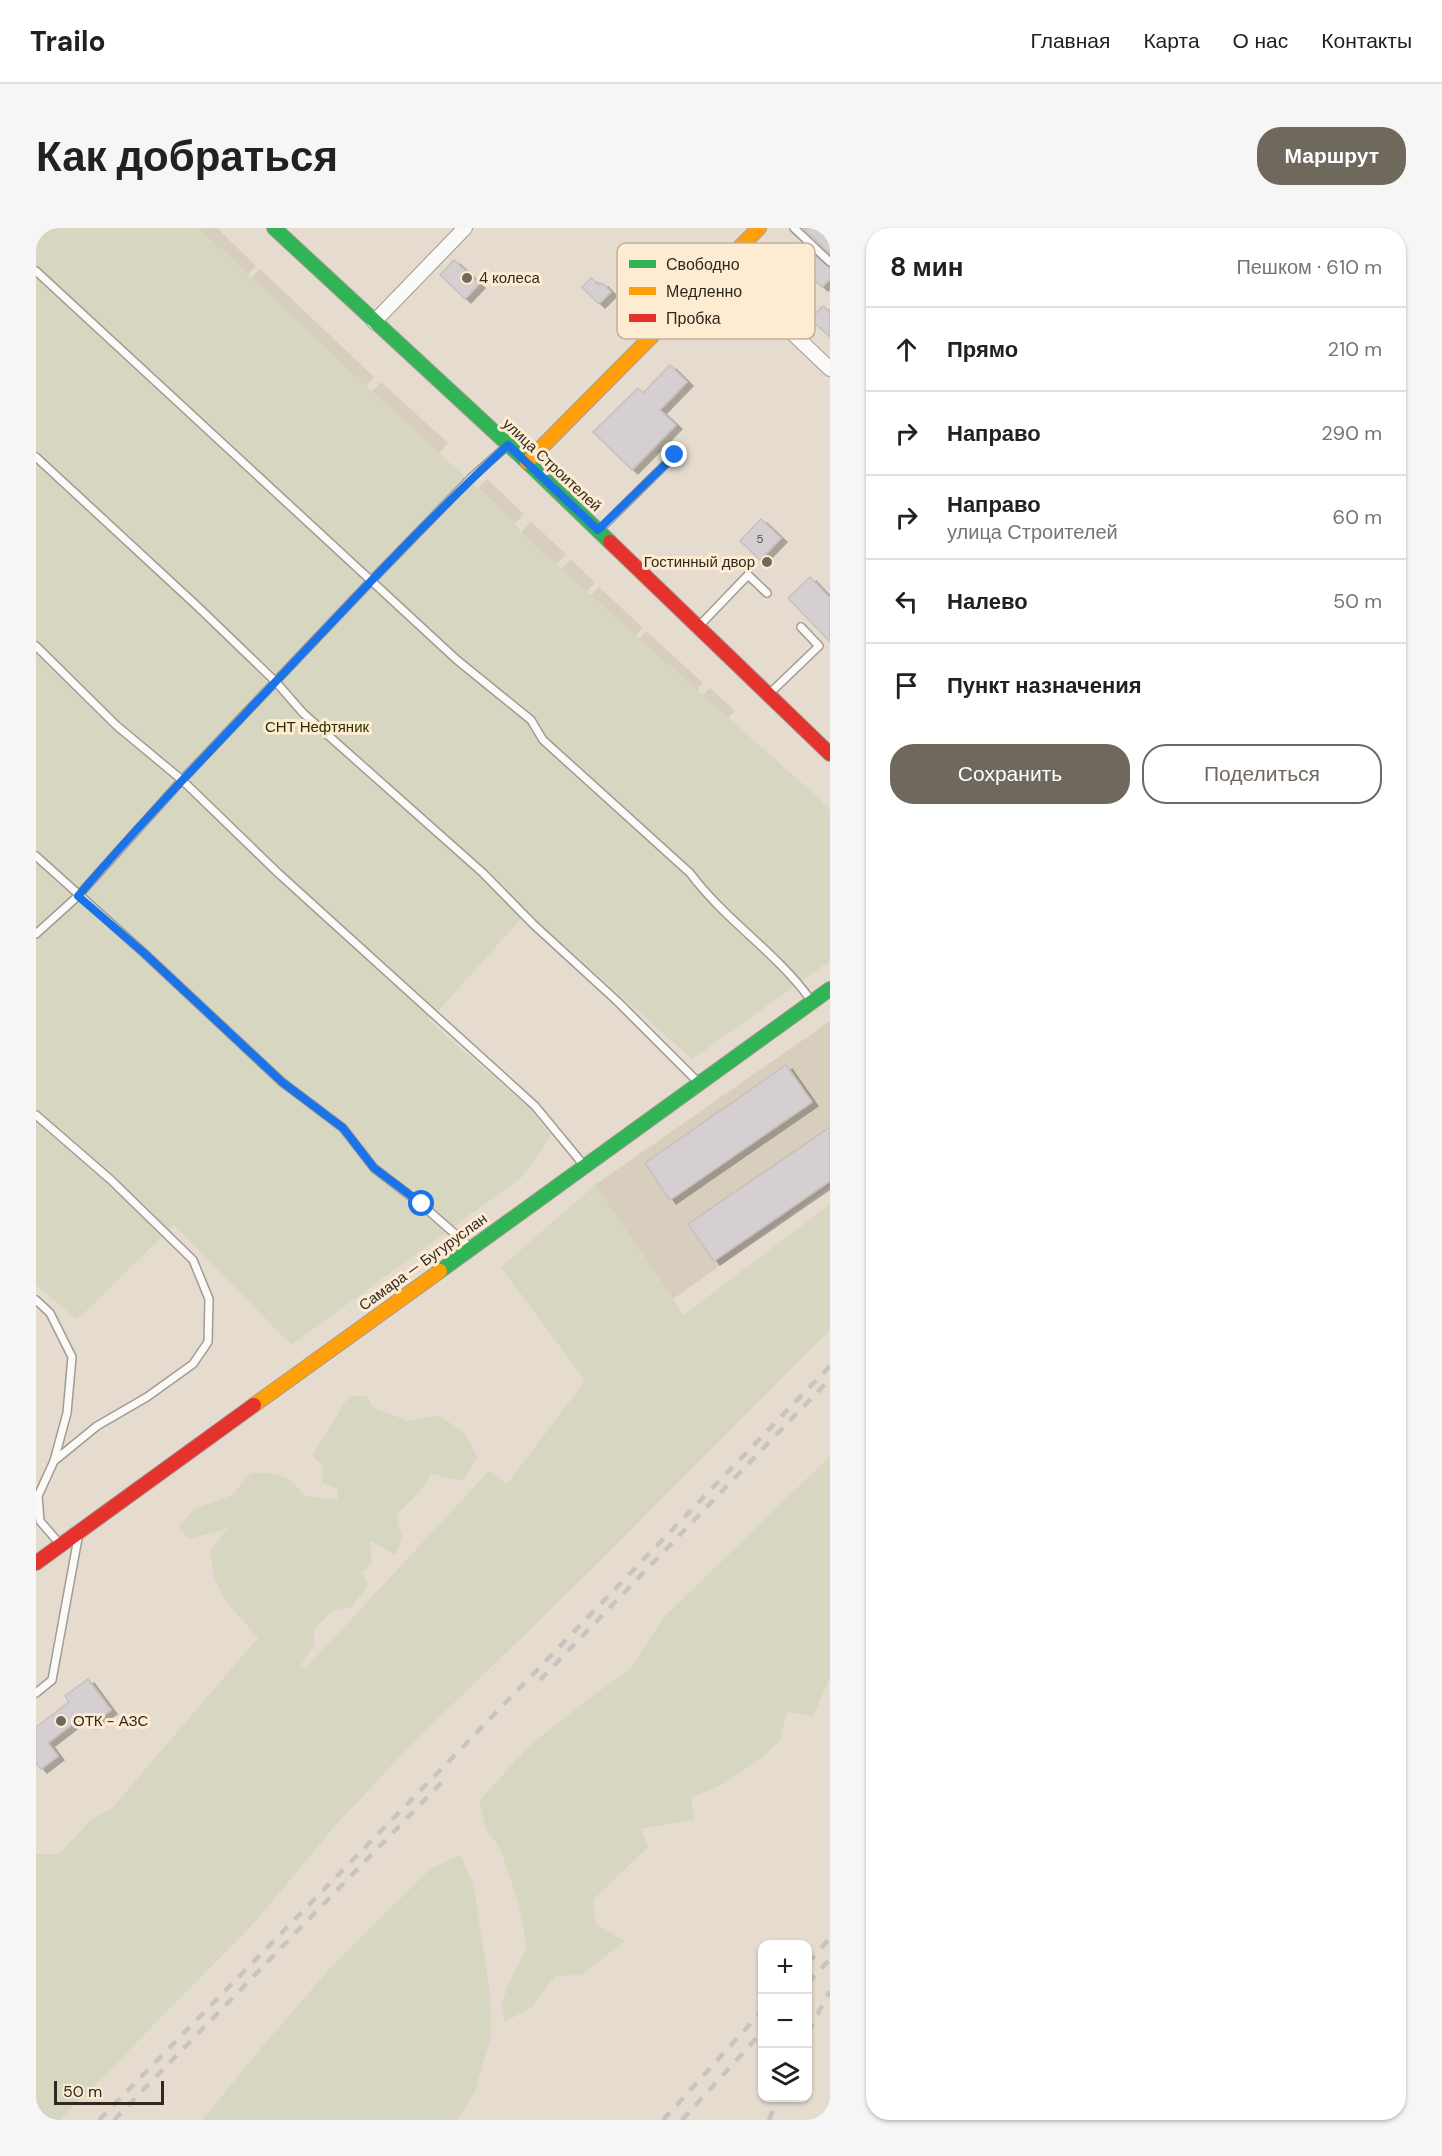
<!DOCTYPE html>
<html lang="ru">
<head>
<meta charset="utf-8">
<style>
	:root { --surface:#fff; --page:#f6f6f6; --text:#202124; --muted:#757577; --line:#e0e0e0; --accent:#6f685d }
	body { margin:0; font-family:"DM Sans",sans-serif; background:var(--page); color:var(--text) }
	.controls { position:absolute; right:18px; bottom:18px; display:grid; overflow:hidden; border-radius:12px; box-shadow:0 2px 4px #0004 }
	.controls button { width:54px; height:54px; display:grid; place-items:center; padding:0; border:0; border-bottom:2px solid var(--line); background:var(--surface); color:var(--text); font:30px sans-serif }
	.scale { position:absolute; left:18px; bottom:15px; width:110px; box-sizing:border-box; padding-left:6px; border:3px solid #30291f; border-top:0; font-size:16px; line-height:21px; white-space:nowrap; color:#30291f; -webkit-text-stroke:4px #fdebd2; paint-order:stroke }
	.stop { position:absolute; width:18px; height:18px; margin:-14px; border:4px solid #1a73e8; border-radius:50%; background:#fff }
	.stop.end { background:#1a73e8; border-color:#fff; box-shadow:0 2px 6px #0008 }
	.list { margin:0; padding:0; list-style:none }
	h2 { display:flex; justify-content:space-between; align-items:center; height:78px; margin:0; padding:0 24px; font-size:26px }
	h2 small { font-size:20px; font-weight:400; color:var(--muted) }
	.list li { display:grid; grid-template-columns:39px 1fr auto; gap:18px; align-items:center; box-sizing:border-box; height:84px; padding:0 24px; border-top:2px solid var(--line) }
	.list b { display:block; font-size:22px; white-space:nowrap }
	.list p { margin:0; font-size:20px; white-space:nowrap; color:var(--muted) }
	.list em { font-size:20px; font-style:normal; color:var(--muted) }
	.actions { display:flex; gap:12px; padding:18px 24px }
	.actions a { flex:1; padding:14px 0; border:2px solid var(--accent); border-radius:24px; text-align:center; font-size:21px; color:var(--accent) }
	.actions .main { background:var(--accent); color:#fff }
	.icon { flex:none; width:33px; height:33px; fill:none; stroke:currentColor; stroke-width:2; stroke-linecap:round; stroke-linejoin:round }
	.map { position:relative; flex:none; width:794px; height:1892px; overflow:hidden; border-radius:24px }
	header { display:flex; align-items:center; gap:36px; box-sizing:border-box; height:84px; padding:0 30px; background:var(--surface); border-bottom:2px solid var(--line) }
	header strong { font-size:28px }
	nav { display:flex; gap:33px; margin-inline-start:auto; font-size:21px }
	.intro { display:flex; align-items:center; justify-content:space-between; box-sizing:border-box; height:144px; padding:0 36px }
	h1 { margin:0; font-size:42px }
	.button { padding:15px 27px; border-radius:24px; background:var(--accent); color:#fff; font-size:21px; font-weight:700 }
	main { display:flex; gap:36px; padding:0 36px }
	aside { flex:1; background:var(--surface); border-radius:24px; box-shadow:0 2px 4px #0004 }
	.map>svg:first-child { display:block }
	.industrial { fill:#d7cebd }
	.green { fill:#d7d6c1 }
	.building { fill:#d5cfd1; stroke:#c6c0c0; stroke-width:1.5; filter:url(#shadow) }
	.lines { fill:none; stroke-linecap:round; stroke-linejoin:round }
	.lane-casing { stroke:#a29b91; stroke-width:10 }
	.street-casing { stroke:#a29b91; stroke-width:16 }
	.fast-casing { stroke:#a29b91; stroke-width:16 }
	.slow-casing { stroke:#a29b91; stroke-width:16 }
	.jam-casing { stroke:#a29b91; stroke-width:16 }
	.lane { stroke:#fbfaf8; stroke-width:7 }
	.street { stroke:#fbfaf8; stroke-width:14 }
	.fast { stroke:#30b455; stroke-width:14 }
	.slow { stroke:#ff9f0a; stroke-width:14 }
	.jam { stroke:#e5322d; stroke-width:14 }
	.rail { stroke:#c7c4c1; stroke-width:4.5; stroke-dasharray:10 10; stroke-linecap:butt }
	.route { stroke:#1a73e8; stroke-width:8 }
	.poi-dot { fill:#6f685d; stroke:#fdebd2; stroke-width:2 }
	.labels { text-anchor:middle; stroke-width:6; stroke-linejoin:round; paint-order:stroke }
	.number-label { font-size:12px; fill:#59524c }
	.poi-label { font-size:15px; fill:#30291f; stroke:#fdebd2; text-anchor:start }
	.street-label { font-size:15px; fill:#30291f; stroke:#fdebd2 }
	.park-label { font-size:15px; fill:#2c3102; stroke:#fdebd2 }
	.key { fill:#fdebd2; stroke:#c0b19c; stroke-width:1.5 }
	.key-label { font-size:16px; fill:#30291f }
</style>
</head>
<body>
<header>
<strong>Trailo</strong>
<nav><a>Главная</a><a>Карта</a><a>О нас</a><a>Контакты</a></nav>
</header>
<div class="intro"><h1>Как добраться</h1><a class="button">Маршрут</a></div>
<main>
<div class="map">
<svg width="794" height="1892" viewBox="0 0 794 1892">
	<defs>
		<filter id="shadow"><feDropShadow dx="6" dy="4" stdDeviation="0" flood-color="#0004"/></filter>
	</defs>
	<rect width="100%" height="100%" fill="#e5dccf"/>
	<g class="industrial">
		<polygon points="162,0 181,0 220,38 211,47"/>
		<polygon points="224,41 338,149 328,160 214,51"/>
		<polygon points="345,154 412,215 403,225 336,163"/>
		<polygon points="451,251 488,286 479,295 442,260"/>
		<polygon points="495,294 530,326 520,337 485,305"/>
		<polygon points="535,331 559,355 549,365 525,341"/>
		<polygon points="563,359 607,400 598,409 554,368"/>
		<polygon points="610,403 667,455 659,464 602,413"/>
		<polygon points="674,460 699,483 690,492 665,469"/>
		<polygon points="794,793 794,959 637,1071 559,957"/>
	</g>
	<g class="green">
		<polygon points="0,0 163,0 338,165 479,295 485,305 778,566 794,583 794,733 656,831 491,684 393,793 494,881 515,908 486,949 255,1117 138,997 41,1092 0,1057"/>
		<path d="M559,957l89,130 146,-111v126l-237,238 -181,176 -79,84 -78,94 -195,198h-24v-266h23l32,-34 21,-12 146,-170c-13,-16 -30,-31 -39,-50 -6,-11 -7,-25 -9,-38l19,-22 -40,11 -11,-11 15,-18 39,-15 19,-22c27,0 36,0 54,23l32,4 1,-11 -16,-6 2,-16 -12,-12 37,-59h18l6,12 36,13 29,-6 27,18 12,24 -14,24 -32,-7 -11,17 -24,24 6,22 -6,18 -26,-14 2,22 -10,9 6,13 -17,23 -17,1 -20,20v17l-14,20 5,3 184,-198 18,13 78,-103 -84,-114z"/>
		<polygon points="794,1228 794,1449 777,1488 751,1484 744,1513 725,1530 687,1556 655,1570 658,1592 605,1601 612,1619 557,1672 560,1696 589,1713 545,1747 519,1748 496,1779 469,1794 465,1777 473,1755 491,1719 482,1674 464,1620 450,1602 443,1573 493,1518 555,1469 595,1440 628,1389"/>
		<polygon points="424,1627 437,1655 454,1763 455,1807 439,1864 421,1892 166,1892 230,1814 298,1736 393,1642"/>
	</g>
	<g class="building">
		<polygon points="767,0 794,0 794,26 782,14"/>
		<polygon points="774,23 794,40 794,51 786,59 762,36"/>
		<polygon points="418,32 443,56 429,71 404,47"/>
		<polygon points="555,50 563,57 566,55 575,64 563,76 546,59"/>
		<polygon points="787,78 794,84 794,109 774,91"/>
		<polygon points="634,137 651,154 624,182 640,197 596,242 557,204 602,160 607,165"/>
		<polygon points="725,291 745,310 724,332 704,313"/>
		<polygon points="774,349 794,370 794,414 752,370"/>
		<polygon points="750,837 776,874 634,972 609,935"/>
		<polygon points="794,899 794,953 678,1033 652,996"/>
		<polygon points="52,1451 75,1482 54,1497 47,1488 12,1515 22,1528 5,1541 0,1535 0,1499 33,1474 29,1468"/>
	</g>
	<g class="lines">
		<defs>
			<g id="lane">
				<polyline points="758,0 794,34"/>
				<path d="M0,43l421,389 74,60 12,20 147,133c35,47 86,79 120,126"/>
				<polyline points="0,229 160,377 240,454 267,485 447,645 497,696 581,773 661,853"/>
				<polyline points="564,301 639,227"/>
				<polyline points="664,397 712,347 731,365"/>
				<polyline points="0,418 81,498 146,552 242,645 499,878 546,935"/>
				<polyline points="733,466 783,418 765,399"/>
				<polyline points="0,628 108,725 246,854 307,900 338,940 386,977 434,1019"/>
				<polyline points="0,706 42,668 146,552 334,354 436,249 472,217"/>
				<polyline points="0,887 75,952 157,1032 173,1071 172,1114 157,1136 111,1169 61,1198 18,1233 2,1268 4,1293 23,1315"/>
				<polyline points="0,1072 14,1085 36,1129 31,1185 18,1233"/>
				<polyline points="0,1465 16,1452 42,1310"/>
			</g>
			<g id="street">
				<polyline points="686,38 794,141"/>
				<polyline points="338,94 429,0"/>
			</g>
			<g id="fast">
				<polyline points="238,0 491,234 574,314"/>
				<polyline points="404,1043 794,761"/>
			</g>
			<g id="slow">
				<polyline points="491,234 723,0"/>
				<polyline points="218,1177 404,1043"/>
			</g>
			<g id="jam">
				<polyline points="574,314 794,526"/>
				<polyline points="0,1335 218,1177"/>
			</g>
		</defs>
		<use href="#lane" class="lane-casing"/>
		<use href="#street" class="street-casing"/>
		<use href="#fast" class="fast-casing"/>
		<use href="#slow" class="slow-casing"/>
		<use href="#jam" class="jam-casing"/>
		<use href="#lane" class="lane"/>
		<use href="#street" class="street"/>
		<use href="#fast" class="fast"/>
		<use href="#slow" class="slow"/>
		<use href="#jam" class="jam"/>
		<g class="rail">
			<polyline points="504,1452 794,1151"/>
			<polyline points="772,1735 794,1710"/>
			<polyline points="772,1755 794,1731"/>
			<polyline points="772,1804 794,1763"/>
			<polyline points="63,1892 420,1526 794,1138"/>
			<polyline points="78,1892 408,1552"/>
			<polyline points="627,1892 726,1783"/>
			<polyline points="646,1892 726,1804"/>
			<polyline points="733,1892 742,1870"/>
		</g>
	</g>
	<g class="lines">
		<path class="route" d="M386,976l-48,-36 -31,-40 -61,-46 -138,-129 -66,-57c65,-76 135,-148 204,-221 74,-78 147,-157 226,-230l90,85 77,-75"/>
	</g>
	<g class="poi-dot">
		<circle cx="431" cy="50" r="6"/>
		<circle cx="731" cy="334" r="6"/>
		<circle cx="25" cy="1493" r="6"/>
	</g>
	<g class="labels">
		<g class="number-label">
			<text x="724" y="315">5</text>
		</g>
		<g class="poi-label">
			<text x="443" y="55">4 колеса</text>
			<text x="719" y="339" text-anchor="end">Гостинный двор</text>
			<text x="37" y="1498">ОТК - АЗС</text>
		</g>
		<g class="street-label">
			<text transform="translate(516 237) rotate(43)" y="5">улица Строителей</text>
			<text transform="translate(387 1034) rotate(-36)" y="5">Самара — Бугуруслан</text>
		</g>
		<g class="park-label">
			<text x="281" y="504">СНТ Нефтяник</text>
		</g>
	</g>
	<rect x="581" y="15" width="198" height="96" rx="9" class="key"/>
	<rect x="593" y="32" width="27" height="8" fill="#30b455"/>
	<rect x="593" y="59" width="27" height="8" fill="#ff9f0a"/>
	<rect x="593" y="86" width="27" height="8" fill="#e5322d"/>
	<g class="key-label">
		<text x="630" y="42">Свободно</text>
		<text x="630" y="69">Медленно</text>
		<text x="630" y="96">Пробка</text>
	</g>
</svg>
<div class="controls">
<button>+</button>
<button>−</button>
<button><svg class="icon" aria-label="layers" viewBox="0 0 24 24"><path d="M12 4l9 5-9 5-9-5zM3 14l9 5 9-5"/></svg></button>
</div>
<div class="scale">50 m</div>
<div class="stop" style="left:386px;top:976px"></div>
<div class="stop end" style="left:639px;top:227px"></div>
</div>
<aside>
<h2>8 мин<small>Пешком · 610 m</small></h2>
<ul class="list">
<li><svg class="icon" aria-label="ahead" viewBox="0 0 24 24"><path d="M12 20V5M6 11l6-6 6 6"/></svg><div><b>Прямо</b></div><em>210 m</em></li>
<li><svg class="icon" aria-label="right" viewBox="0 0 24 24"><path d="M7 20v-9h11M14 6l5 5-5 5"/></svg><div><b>Направо</b></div><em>290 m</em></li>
<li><svg class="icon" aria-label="right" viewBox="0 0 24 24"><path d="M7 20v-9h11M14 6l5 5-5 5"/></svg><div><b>Направо</b><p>улица Строителей</p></div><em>60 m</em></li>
<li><svg class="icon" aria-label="left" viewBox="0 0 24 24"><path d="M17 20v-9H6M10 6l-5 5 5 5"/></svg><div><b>Налево</b></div><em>50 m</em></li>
<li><svg class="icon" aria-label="arrive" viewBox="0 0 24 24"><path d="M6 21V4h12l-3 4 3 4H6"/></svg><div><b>Пункт назначения</b></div></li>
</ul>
<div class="actions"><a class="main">Сохранить</a><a>Поделиться</a></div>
</aside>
</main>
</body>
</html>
